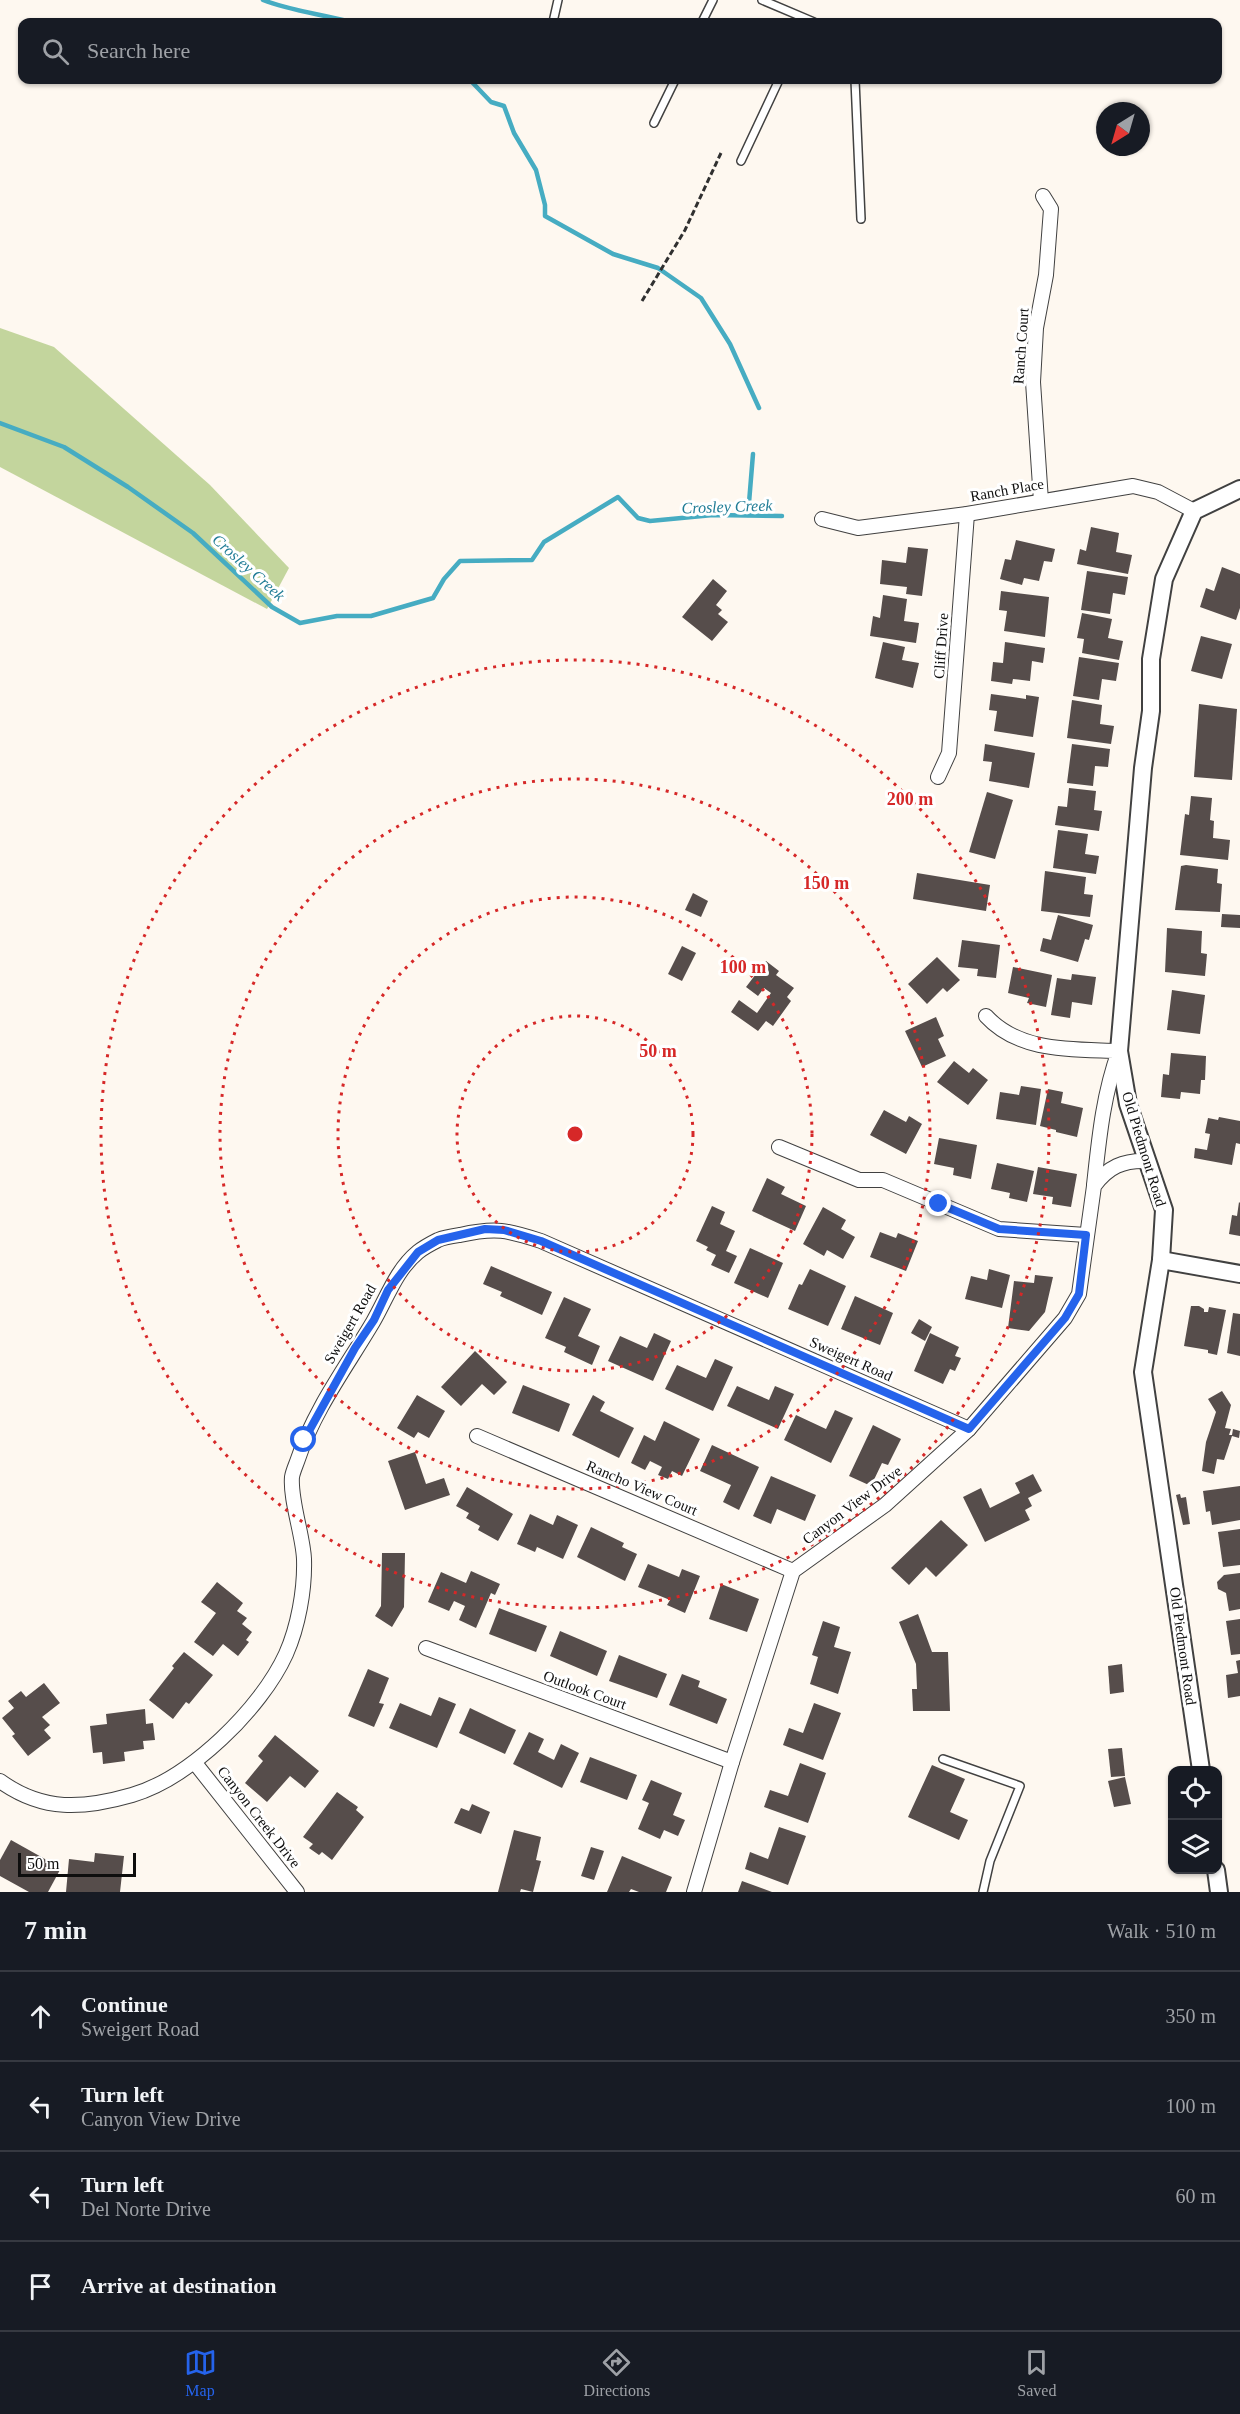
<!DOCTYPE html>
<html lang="en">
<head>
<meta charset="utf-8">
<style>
	:root { --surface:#171b24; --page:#20242c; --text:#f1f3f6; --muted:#9ea1a6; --line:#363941; --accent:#2563eb }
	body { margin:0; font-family:Georgia,serif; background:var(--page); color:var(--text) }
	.controls { position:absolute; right:18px; bottom:18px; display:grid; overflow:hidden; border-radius:12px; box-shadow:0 2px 4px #0004 }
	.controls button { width:54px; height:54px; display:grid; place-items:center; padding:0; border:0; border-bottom:2px solid var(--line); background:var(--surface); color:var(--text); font:30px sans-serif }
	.compass { position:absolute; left:1096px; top:102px; width:54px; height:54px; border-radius:50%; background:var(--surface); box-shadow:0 2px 4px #0004; rotate:217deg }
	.scale { position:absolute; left:18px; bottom:15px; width:118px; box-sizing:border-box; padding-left:6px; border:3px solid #0e0e0e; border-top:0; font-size:16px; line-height:21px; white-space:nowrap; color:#0e0e0e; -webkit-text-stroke:4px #fff; paint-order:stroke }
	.stop { position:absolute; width:18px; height:18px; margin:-14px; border:4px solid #2563eb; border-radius:50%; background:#fff }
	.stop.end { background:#2563eb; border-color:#fff; box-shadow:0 2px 6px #0008 }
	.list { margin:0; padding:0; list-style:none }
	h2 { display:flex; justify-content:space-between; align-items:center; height:78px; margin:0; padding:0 24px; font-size:26px }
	h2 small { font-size:20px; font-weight:400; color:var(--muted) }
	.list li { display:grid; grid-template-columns:39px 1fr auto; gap:18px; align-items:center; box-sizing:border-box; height:90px; padding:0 24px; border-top:2px solid var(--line) }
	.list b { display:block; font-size:22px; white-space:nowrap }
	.list p { margin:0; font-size:20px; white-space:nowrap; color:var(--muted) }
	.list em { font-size:20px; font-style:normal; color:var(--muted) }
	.icon { flex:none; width:33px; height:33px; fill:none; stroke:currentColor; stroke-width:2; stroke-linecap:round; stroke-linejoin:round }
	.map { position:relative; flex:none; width:1240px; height:1892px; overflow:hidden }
	.search { position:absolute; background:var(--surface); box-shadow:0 2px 4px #0004; left:18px; right:18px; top:18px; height:66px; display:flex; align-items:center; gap:15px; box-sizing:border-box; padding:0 21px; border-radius:12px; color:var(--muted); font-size:22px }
	.sheet { height:438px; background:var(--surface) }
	nav { display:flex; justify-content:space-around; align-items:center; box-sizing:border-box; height:84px; border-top:2px solid var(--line); background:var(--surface); font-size:16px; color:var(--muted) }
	nav a { display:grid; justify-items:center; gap:3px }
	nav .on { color:var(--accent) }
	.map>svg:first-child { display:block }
	.forest { fill:#c3d59d }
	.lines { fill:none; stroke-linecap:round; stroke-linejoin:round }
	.stream { stroke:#46acc2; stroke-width:4.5 }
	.building { fill:#564d4b }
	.service-casing { stroke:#414141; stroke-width:10 }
	.minor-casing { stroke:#414141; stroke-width:16 }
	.tertiary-casing { stroke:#414141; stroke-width:20 }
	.path { stroke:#303030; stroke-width:3; stroke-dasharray:6 3; stroke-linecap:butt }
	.service { stroke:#fff; stroke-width:7 }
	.minor { stroke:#fff; stroke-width:14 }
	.tertiary { stroke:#fff; stroke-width:16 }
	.route { stroke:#2563eb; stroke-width:8 }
	.ring { fill:none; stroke:#d62828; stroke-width:3; stroke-dasharray:3 6 }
	.labels { text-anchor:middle; stroke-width:6; stroke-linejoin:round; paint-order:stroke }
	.street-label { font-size:15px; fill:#0e0e0e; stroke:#fff }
	.water-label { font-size:16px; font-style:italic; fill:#217d96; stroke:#fff }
	.centre { fill:#d62828; stroke:#fff; stroke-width:3 }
	.ring-label { font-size:18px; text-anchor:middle; font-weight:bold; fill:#d62828; stroke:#fff; stroke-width:6; stroke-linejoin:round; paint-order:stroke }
</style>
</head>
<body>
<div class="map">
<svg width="1240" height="1892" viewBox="0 0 1240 1892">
	<rect width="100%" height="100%" fill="#fef8f0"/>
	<polygon class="forest" points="0,328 54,347 210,485 289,568 267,609 0,467"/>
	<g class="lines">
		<g class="stream">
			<path d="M263,0c28,11 58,14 87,22"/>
			<polyline points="470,80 491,102 504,106 514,133 536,170 545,205 545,216 613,254 658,268 701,298 730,344 759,408"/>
			<polyline points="0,423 64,447 128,487 193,533 272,607 300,623 337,616 371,616 433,598 444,579 460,561 532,560 544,542 618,497 638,518 650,521 713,515 782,516"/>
			<polyline points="748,515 753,454"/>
		</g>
	</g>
	<g class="building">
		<polygon points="1091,527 1119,533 1116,552 1132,555 1128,574 1077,564 1080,549 1086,551"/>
		<polygon points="1016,540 1055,549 1052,562 1044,561 1039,581 1024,578 1022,585 1000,579 1005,559 1011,560"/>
		<polygon points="908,547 928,549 922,596 906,594 907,587 880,584 882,560 906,563"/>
		<polygon points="1222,567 1240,574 1240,608 1236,620 1200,607 1206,588 1214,591"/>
		<polygon points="1087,571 1128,577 1125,595 1113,593 1110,614 1081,610"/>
		<polygon points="713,579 727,591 716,605 722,610 718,614 728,622 712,641 682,617"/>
		<polygon points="1001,591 1049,597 1045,637 1004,631 1007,611 999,610"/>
		<polygon points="883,595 907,599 904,621 919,623 916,643 870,636 873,616 880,618"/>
		<polygon points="1082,613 1112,619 1108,638 1123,641 1119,660 1082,653 1084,639 1077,638"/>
		<polygon points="1201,636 1232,644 1222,679 1191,671"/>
		<polygon points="883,642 905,647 902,660 919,663 913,688 875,678"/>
		<polygon points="1005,642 1045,648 1043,663 1032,661 1030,681 1013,679 1012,684 991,681 993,662 1003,663"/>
		<polygon points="1079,657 1119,663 1116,681 1102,679 1099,700 1073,696"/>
		<polygon points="991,694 1026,699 1026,695 1039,697 1033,737 994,731 997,711 989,710"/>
		<polygon points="1072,700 1102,705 1100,724 1114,726 1111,744 1067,738"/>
		<polygon points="1199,704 1237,709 1232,780 1194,777"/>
		<polygon points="985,744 1035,753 1029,788 989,781 992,762 983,761"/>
		<polygon points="1072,744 1110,749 1108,767 1095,766 1093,786 1067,783"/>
		<polygon points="1069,788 1096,791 1094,810 1102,811 1099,831 1055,825 1058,806 1067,807"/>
		<polygon points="987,792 1013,800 995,859 969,852"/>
		<polygon points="1191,796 1212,798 1210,820 1214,821 1213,838 1230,840 1228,860 1180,855 1185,814 1189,815"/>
		<polygon points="1058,830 1088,834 1085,854 1099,856 1096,874 1053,868"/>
		<polygon points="1186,865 1218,869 1217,883 1222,884 1220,912 1175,910 1181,866"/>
		<polygon points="1045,871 1086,877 1084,894 1093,895 1090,917 1041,911"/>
		<polygon points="917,873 990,885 986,911 913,899"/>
		<polygon points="693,893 708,901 701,917 685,910"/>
		<polygon points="1222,914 1240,915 1240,928 1221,927"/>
		<polygon points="1058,915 1093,925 1089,940 1085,939 1078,962 1040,951 1043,938 1051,940"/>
		<polygon points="1167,928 1202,931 1201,953 1207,954 1205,976 1165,972"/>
		<polygon points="962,940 1000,945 996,978 977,976 978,969 958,967"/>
		<polygon points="682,946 696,953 682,981 668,974"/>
		<polygon points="937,957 960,980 947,992 943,988 927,1004 908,984"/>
		<polygon points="766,961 779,971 776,975 794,988 787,997 791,1001 773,1026 766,1021 758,1031 731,1012 739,1000 757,1013 771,993 764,988 758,996 746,987"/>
		<polygon points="1013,967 1052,975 1046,1007 1027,1003 1029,998 1008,993"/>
		<polygon points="1072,974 1096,977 1092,1005 1072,1002 1070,1018 1051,1015 1057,978 1071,980"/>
		<polygon points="1172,990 1205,995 1200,1034 1167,1030"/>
		<polygon points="936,1017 944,1036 938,1039 946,1056 922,1067 905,1031"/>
		<polygon points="1171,1053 1206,1056 1205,1080 1201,1080 1200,1094 1181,1092 1180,1099 1161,1097 1163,1074 1169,1075"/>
		<polygon points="954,1061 969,1073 973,1068 988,1080 968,1105 937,1082"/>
		<polygon points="1021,1086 1041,1089 1036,1125 996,1119 1000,1092 1019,1095"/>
		<polygon points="1048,1089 1063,1092 1061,1103 1083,1108 1077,1137 1056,1132 1056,1130 1040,1126"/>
		<polygon points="884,1110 906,1122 909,1116 922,1124 906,1154 870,1135"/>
		<polygon points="1219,1117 1240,1121 1240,1144 1236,1143 1232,1165 1194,1158 1195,1148 1207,1150 1210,1134 1205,1133 1208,1118 1218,1120"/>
		<polygon points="939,1138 977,1145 971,1179 953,1175 954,1168 934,1164"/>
		<polygon points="997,1163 1034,1171 1027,1202 1009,1198 1010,1193 991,1189"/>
		<polygon points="1038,1167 1077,1174 1071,1207 1052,1204 1053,1197 1033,1194"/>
		<polygon points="767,1178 785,1187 781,1194 806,1206 795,1231 752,1211"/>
		<polygon points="1239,1202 1240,1203 1240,1236 1229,1234 1232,1215 1237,1216"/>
		<polygon points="712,1206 725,1212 720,1224 735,1231 726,1251 737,1256 729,1273 711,1265 716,1255 706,1250 708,1247 696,1241"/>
		<polygon points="823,1207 846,1220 841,1229 855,1237 843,1259 827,1250 824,1256 803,1244"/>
		<polygon points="880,1232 896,1238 898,1233 918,1241 906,1271 870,1257"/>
		<polygon points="750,1248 783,1263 768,1298 734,1283"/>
		<polygon points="491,1266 552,1292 542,1315 500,1296 502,1292 483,1284"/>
		<polygon points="810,1269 846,1286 828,1326 788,1309 799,1284 802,1285"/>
		<polygon points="989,1269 1010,1275 1002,1308 965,1299 971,1276 987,1280"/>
		<polygon points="1035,1275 1053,1277 1045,1312 1029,1331 1008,1328 1014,1281 1034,1283"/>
		<polygon points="855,1296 893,1313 880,1345 841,1329"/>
		<polygon points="564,1297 591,1309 578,1336 600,1346 592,1365 564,1352 566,1347 545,1338"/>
		<polygon points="1191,1306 1199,1306 1204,1309 1204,1312 1208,1312 1209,1307 1226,1310 1217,1355 1208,1353 1208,1350 1184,1346"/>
		<polygon points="1233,1313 1240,1314 1240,1356 1227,1353"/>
		<polygon points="919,1319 932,1327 925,1341 911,1333"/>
		<polygon points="654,1333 671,1341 653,1381 608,1361 620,1336 647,1348"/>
		<polygon points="930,1333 959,1347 955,1356 961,1358 955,1371 950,1369 943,1384 914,1371"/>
		<polygon points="475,1351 507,1382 494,1395 482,1384 461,1406 441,1387"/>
		<polygon points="715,1359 733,1367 713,1411 665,1389 677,1365 706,1378"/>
		<polygon points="523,1385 570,1404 559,1432 512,1413"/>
		<polygon points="737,1386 769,1400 775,1386 794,1394 778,1429 727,1406"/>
		<polygon points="1222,1391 1231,1405 1225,1428 1231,1429 1229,1435 1232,1435 1233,1429 1240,1431 1239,1438 1232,1436 1224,1460 1217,1459 1214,1474 1202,1471 1206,1442 1216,1412 1208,1399"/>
		<polygon points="417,1395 445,1411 429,1438 418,1432 414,1438 397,1428"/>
		<polygon points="593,1395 605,1402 600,1411 634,1428 619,1458 572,1435"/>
		<polygon points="835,1410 853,1418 831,1463 784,1440 796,1415 826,1429"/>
		<polygon points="664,1421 700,1439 682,1476 672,1471 668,1479 658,1475 662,1467 650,1461 645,1470 631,1463 644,1435 655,1441"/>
		<polygon points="873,1425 901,1439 888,1465 882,1463 871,1486 849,1476"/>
		<polygon points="712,1445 759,1467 739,1510 723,1502 731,1485 700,1471"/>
		<polygon points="415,1452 426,1484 444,1478 450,1495 405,1510 388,1461"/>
		<polygon points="1033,1474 1042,1491 1028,1498 1032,1506 1025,1510 1030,1520 985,1542 963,1497 981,1488 990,1508 1020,1493 1015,1483"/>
		<polygon points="771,1476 816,1495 805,1521 777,1509 771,1524 753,1516"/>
		<polygon points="1240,1486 1240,1520 1212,1525 1210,1511 1206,1512 1203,1491"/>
		<polygon points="467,1487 513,1514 498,1541 478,1530 480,1526 466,1518 469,1513 456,1506"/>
		<polygon points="1180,1494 1181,1498 1186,1497 1190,1524 1183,1525 1176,1495"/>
		<polygon points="530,1514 553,1525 557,1515 578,1525 563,1559 537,1547 535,1552 517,1544"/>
		<polygon points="941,1520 968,1545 936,1577 926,1567 909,1585 891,1568"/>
		<polygon points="591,1527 624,1543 622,1547 637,1554 625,1581 577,1557"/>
		<polygon points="1240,1529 1240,1565 1223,1567 1218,1532"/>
		<polygon points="382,1553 405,1553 404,1607 392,1627 375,1616 381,1606"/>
		<polygon points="648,1564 679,1577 682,1569 700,1576 685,1613 667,1605 670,1600 638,1587"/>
		<polygon points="471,1571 500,1584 495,1595 491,1593 476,1628 459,1620 465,1606 454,1601 449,1611 428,1602 441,1572 466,1583"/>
		<polygon points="1240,1573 1240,1609 1229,1611 1226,1593 1218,1589 1217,1582 1224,1575"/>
		<polygon points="217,1582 243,1603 237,1611 247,1618 242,1624 252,1632 246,1640 249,1642 238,1656 223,1644 213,1656 194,1642 216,1613 201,1602"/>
		<polygon points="721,1584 759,1599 747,1632 709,1619"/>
		<polygon points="499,1608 547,1626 536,1652 489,1634"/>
		<polygon points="918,1614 932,1652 948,1652 950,1711 913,1711 912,1689 917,1689 916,1664 899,1622"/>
		<polygon points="1240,1619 1240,1654 1231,1655 1226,1621"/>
		<polygon points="823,1621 840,1627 834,1647 851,1652 838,1694 810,1684 818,1657 812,1655"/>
		<polygon points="560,1631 607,1651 597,1676 550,1656"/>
		<polygon points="184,1652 213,1675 189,1704 186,1702 173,1719 149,1700 174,1668 172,1666"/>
		<polygon points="619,1655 667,1674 657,1698 609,1681"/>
		<polygon points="1240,1660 1240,1696 1228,1698 1226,1675 1238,1673 1236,1661"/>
		<polygon points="1122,1664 1124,1692 1110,1694 1108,1666"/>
		<polygon points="368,1669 389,1678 379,1703 384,1704 374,1727 348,1716"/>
		<polygon points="682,1674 700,1681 698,1687 727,1699 717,1724 669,1705"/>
		<polygon points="44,1683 60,1703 42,1717 50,1725 44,1730 51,1738 28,1756 12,1736 15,1734 2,1718 14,1708 8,1701 21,1691 26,1697"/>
		<polygon points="439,1697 456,1704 437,1748 389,1728 400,1703 431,1716"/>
		<polygon points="814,1703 841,1713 823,1760 783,1745 789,1728 803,1733"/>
		<polygon points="470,1708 516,1730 505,1754 459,1733"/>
		<polygon points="145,1709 146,1724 153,1723 155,1740 143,1741 144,1749 124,1752 125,1761 103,1764 102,1752 93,1753 90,1726 107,1724 106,1714"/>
		<polygon points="529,1732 544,1739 538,1752 554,1760 561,1744 579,1753 562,1788 513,1764"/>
		<polygon points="275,1735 319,1771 305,1788 290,1776 267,1802 245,1783 263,1761 258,1756"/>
		<polygon points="1122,1748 1125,1776 1111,1777 1108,1749"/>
		<polygon points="590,1757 637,1775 627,1800 580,1782"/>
		<polygon points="800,1763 826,1773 808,1823 764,1807 770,1790 788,1796"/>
		<polygon points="932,1765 965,1779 950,1812 968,1820 959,1840 908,1817"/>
		<polygon points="1125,1777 1131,1804 1114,1807 1108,1781"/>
		<polygon points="651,1780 682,1793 673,1815 685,1820 678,1836 664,1830 660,1839 638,1829 649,1803 642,1800"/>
		<polygon points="337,1792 358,1807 356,1810 364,1817 332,1860 322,1852 319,1855 309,1848 313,1844 303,1837"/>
		<polygon points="472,1804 490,1812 481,1834 454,1823 461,1808 469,1811"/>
		<polygon points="779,1827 806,1836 788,1885 745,1869 750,1852 768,1859"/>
		<polygon points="514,1830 541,1837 536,1860 541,1861 533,1892 521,1889 520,1892 498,1892"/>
		<polygon points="11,1840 61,1868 48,1892 29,1892 0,1876 0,1860"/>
		<polygon points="591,1847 604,1851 594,1880 581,1876"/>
		<polygon points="95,1853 124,1856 120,1892 66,1892 69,1859 94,1862"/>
		<polygon points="622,1856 672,1877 666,1892 639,1892 631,1889 629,1892 607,1892"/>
		<polygon points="742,1881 772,1892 738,1892"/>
	</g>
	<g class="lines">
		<defs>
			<g id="service">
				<polyline points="762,0 814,22"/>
				<polyline points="553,22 558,0"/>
				<polyline points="702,22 713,0"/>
				<polyline points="855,80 861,219"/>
				<polyline points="654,123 675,80"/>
				<polyline points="741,161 779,80"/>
				<polyline points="943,1759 1020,1786 990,1861 983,1892"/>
			</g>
			<g id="minor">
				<polyline points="1041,501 1033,382 1036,328 1046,275 1051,209 1043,196"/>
				<polyline points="822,519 858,528 967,514 1133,486 1158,492 1194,511"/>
				<polyline points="938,777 949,753 967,514"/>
				<path d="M986,1016c34,37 87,33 133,35 -16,44 -20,88 -25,134"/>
				<polyline points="779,1147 859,1180 883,1180 999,1229 1086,1235"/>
				<polyline points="477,1436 793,1571"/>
				<polyline points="426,1648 732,1762"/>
				<polyline points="195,1763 297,1892"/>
				<path d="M0,1781c43,31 83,28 132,14 58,-17 129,-86 154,-141 12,-27 19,-64 18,-95 -1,-24 -14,-59 -12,-82 1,-6 4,-12 6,-18 16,-49 49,-93 75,-137 14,-24 23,-52 45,-70 5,-4 14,-9 20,-12 7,-3 15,-4 22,-5 36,-8 47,-5 81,6l428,188"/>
				<path d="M694,1892l38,-130 61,-191 92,-66 84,-76 96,-111 14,-24 15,-108c14,-19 29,-26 53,-25"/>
			</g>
			<g id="tertiary">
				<polyline points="1161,1260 1240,1274"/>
				<polyline points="1201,1770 1143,1372 1161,1260 1164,1210 1128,1104 1119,1051 1143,768 1151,711 1151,659 1164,579 1194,511 1240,489"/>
				<polyline points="1216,1870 1219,1892"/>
			</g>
		</defs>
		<use href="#service" class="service-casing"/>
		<use href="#minor" class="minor-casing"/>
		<use href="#tertiary" class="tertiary-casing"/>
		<polyline class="path" points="642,301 685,230 721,153"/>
		<use href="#service" class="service"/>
		<use href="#minor" class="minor"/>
		<use href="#tertiary" class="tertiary"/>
	</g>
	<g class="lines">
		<polyline class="route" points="304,1440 355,1348 374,1320 388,1290 418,1252 438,1240 485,1229 504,1230 541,1241 969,1429 1065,1318 1079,1294 1086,1235 999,1229 939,1204"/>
	</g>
	<g class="ring">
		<circle cx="575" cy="1134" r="118"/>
		<circle cx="575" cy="1134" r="237"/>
		<circle cx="575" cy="1134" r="355"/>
		<circle cx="575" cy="1134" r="474"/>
	</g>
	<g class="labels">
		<g class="street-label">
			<text transform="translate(1021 346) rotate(-86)" y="5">Ranch Court</text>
			<text transform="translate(1007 490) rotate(-10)" y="5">Ranch Place</text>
			<text transform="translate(941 646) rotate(-86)" y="5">Cliff Drive</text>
			<text transform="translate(1144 1149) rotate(73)" y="5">Old Piedmont Road</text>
			<text transform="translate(350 1324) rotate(-60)" y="5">Sweigert Road</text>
			<text transform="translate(851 1359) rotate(24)" y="5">Sweigert Road</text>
			<text transform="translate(642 1488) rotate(23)" y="5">Rancho View Court</text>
			<text transform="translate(852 1505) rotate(-37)" y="5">Canyon View Drive</text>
			<text transform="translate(1183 1646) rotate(82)" y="5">Old Piedmont Road</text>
			<text transform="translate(585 1690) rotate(20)" y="5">Outlook Court</text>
			<text transform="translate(259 1817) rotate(52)" y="5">Canyon Creek Drive</text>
		</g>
		<g class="water-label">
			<text transform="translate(727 506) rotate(-2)" y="6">Crosley Creek</text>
			<text transform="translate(249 567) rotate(42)" y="6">Crosley Creek</text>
		</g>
	</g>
	<circle cx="575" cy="1134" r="9" class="centre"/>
	<g class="ring-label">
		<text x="910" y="805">200 m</text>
		<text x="826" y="889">150 m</text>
		<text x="743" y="973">100 m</text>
		<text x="658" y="1057">50 m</text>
	</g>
</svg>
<div class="controls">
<button><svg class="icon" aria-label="locate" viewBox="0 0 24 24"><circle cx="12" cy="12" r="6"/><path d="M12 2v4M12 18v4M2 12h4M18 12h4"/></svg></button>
<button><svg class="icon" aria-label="layers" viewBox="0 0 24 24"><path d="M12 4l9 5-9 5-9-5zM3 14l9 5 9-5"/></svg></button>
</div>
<svg class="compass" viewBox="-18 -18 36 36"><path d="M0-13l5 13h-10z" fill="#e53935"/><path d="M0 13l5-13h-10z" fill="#9ea1a6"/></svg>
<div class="scale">50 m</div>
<div class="stop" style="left:304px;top:1440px"></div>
<div class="stop end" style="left:939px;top:1204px"></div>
<div class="search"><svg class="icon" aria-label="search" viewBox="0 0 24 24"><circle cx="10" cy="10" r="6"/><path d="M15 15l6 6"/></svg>Search here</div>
</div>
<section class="sheet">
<h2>7 min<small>Walk · 510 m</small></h2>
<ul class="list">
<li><svg class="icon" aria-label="ahead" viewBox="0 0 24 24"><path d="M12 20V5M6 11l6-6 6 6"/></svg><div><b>Continue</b><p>Sweigert Road</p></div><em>350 m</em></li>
<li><svg class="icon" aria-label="left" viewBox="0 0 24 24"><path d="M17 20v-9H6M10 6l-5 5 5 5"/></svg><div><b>Turn left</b><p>Canyon View Drive</p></div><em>100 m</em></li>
<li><svg class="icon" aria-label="left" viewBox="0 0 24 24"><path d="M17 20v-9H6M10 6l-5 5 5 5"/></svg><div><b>Turn left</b><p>Del Norte Drive</p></div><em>60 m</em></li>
<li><svg class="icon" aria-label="arrive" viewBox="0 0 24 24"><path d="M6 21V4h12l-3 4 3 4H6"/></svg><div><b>Arrive at destination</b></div></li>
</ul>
</section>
<nav>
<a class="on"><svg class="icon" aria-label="map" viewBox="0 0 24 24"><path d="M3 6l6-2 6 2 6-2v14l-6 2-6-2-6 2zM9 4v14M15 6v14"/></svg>Map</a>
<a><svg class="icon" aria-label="directions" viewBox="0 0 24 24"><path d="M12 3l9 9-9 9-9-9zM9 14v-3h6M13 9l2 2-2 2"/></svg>Directions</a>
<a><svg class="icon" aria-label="saved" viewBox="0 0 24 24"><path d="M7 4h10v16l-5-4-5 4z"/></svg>Saved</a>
</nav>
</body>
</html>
